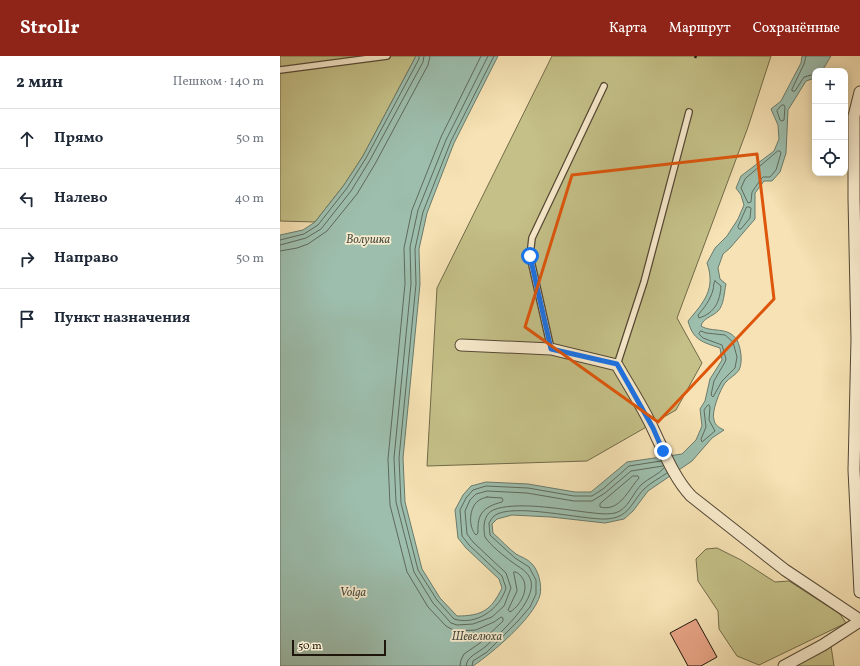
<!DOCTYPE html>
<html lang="ru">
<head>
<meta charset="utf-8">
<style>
	:root { --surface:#fff; --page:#f6f6f7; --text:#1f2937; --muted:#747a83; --line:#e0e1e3; --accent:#8f2418 }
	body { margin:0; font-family:Vollkorn,serif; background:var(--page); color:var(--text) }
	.controls { position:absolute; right:12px; top:12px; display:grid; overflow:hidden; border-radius:8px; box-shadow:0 2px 10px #0003 }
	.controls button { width:36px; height:36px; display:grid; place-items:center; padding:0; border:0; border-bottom:1px solid var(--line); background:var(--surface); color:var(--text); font:20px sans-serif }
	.scale { position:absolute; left:12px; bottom:10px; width:94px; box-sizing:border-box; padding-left:4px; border:2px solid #1e150b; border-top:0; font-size:11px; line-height:14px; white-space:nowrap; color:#1e150b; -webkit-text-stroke:3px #f9ecce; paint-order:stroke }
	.stop { position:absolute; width:12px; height:12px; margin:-9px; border:3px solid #1a73e8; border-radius:50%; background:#fff }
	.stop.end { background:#1a73e8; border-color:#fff; box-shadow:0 1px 4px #0008 }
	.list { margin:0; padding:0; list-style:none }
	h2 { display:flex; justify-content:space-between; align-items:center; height:52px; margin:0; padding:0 16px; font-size:17px }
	h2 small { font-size:13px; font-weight:400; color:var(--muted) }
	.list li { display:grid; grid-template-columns:26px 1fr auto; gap:12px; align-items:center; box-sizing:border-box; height:60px; padding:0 16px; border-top:1px solid var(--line) }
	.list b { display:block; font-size:15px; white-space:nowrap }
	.list em { font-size:13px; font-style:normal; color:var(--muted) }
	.icon { flex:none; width:22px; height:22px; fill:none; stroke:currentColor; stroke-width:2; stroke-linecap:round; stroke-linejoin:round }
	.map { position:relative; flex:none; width:580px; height:610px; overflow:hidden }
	header { display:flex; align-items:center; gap:24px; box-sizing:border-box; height:56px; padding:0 20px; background:var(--accent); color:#fff }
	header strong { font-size:19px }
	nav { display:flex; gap:22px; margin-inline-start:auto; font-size:14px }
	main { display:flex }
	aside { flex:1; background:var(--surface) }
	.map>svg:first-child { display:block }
	.green { fill:#c4c087; stroke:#716a49 }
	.water { fill:#9dbead; stroke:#6a7a6c }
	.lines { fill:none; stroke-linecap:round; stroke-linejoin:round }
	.shore { stroke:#5e6a5c; stroke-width:1 }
	.building { fill:#eaa587; stroke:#1e150b }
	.lane-casing { stroke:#544835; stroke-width:8 }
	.street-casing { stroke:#544835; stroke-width:13 }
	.path { stroke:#1e150b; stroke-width:2.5; stroke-dasharray:3 2; stroke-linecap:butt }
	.lane { stroke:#f9ecce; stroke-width:5.5 }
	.street { stroke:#f9ecce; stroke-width:11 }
	.route { stroke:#1a73e8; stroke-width:5 }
	.marked { fill:none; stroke:#de560c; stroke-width:3; stroke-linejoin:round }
	.labels { text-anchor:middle; stroke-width:3.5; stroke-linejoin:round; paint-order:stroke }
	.water-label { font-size:12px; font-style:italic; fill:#4a5044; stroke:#f9ecce }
</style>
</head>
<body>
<header>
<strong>Strollr</strong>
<nav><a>Карта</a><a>Маршрут</a><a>Сохранённые</a></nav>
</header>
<main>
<aside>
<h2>2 мин<small>Пешком · 140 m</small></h2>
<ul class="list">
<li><svg class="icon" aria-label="ahead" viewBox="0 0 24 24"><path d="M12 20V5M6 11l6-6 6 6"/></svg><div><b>Прямо</b></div><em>50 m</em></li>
<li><svg class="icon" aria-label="left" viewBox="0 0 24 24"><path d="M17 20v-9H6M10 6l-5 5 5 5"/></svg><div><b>Налево</b></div><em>40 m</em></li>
<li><svg class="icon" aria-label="right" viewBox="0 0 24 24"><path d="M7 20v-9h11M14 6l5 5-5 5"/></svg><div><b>Направо</b></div><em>50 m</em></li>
<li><svg class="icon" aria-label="arrive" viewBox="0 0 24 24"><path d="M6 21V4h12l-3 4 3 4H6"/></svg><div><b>Пункт назначения</b></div></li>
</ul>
</aside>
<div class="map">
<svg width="580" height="610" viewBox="0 0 580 610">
	<rect width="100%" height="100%" fill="#f6e2b4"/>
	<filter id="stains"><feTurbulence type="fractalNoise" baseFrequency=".005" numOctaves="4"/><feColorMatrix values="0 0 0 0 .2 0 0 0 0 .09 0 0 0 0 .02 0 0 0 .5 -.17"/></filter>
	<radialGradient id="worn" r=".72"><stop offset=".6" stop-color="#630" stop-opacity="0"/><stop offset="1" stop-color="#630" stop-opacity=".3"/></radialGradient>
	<g class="green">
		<polygon points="0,0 136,0 83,100 64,129 35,166 0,165"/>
		<polygon points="272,0 491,0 468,71 397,262 422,307 396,354 307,405 147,410 157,232"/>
		<polygon points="437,492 461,504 495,526 509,525 560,558 566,567 479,609 457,600 439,573 438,555 418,525 416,503 426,493"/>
		<polygon points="551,590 554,610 516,610"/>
	</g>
	<path class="water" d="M136,0h82l-44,87 -27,70 -8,36 1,35 -17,174 2,44 17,67 18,29 17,18c24,0 34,-5 45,-28l-3,-9 -33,-31 -8,-10 -3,-28 8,-15 8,-9 15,-4 42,2 47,8h16l36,-30 55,-8 14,-14 6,-14 -2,-17 5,-8 5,-22 12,-19 -2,-12c-18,-6 -27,-8 -32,-27 16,-19 28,-32 19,-58l8,-15 12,-12 11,-17 6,-14 -3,-10 -5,-7 5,-12 33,-25 5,-12 -1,-14 -7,-16 10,-8 20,-38 1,-7h29l-9,15h-7v7l-9,3 -18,29 -2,43 -6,19 -8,9h-8l-9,12v26l-25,29 -7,6 -5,14 2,11 6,5c-2,9 -2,21 -8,27 -6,6 -15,7 -17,15 11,7 27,0 36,14 4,8 6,22 2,30 -3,5 -10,8 -14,13 -5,7 -14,29 -11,37 1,6 6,8 10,10l-12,8 -20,23 -44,30 -15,20 -9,8 -19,4 -54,-6 -39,-2 -15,4 -5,5 1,9c8,7 15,15 23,21 5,3 12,5 16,10 7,7 10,22 8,31 -6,23 -48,58 -67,71h-193v-431l23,-5 12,-8 29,-37 19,-29z"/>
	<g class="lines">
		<g class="shore">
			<polyline points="208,0 166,84 138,154 130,191 131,228 114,402 116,446 134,516 153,547 171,567 177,569 193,568 212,561 224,550 231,532 226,517 193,486 187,478 185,455 190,444 196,438 207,435 247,437 294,445 312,445 325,437 351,415 383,410"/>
			<path d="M214,0l-43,85 -28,71 -8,37 1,35 -17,174 2,45 17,67 19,30 17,19c22,7 46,-10 52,-31l-4,-12 -33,-31 -7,-9 -2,-26 6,-12 7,-8 13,-4 42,2 46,8h18l11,-7 26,-23 32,-5"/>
			<polyline points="526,0 524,8 512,33 512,35 515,35 524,21 535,18"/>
			<polygon points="502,49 504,49 505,51 504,64 502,65 500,64 497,55"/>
			<polygon points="498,95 500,95 501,97 496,114 490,121 483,121 481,123 472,136 471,146 468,147 461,132 465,123"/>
			<polygon points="467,151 469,151 471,152 470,162 461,173 459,173 458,171"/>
			<polyline points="0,184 24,178 38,169 67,132 86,102 139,3 139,0"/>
			<polyline points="0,189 26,182 41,173 71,135 90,104 143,6 144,0"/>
			<polyline points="0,195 17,192 28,188 47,175 77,138 95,108 148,9 150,0"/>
			<path d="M435,225l6,5c-1,15 -6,27 -22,32l-1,-3c7,-8 12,-15 15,-25 1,-4 0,-6 2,-9z"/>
			<polygon points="421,275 426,277 445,279 453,286 457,301 455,312 442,325 433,341 431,339 434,325 445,306 446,303 442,289 423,282 419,278"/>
			<polygon points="429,349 430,351 429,364 435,375 422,386 421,383 426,371 424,354 427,350"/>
			<path d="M353,420h5l1,2c-11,12 -19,34 -39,29v-3z"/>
			<path d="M207,441l15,1 1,2 -1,2c-19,5 -25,12 -24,31l-2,2c-8,-8 -7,-27 2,-34 2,-2 6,-3 9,-4z"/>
			<path d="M234,516h2c17,10 7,32 -6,40l-2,-2 9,-19z"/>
			<polyline points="180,610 181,604 184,598 200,587 223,565 223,562 221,561 214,566 196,574 175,575 166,570 148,551 127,516 110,449 108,403 125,228 124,192 132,154 161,81 201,0"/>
			<path d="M186,610c1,-10 12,-13 19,-19 14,-13 51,-45 46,-66 -3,-10 -11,-13 -19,-19 -8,-6 -22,-17 -27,-25 -2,-9 -2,-22 8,-27 22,-9 68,-1 92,2 10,1 20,3 30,1 13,-3 18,-21 27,-29 7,-6 16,-9 22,-16"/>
			<path d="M192,610l1,-5 14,-9 31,-31 12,-14 6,-13v-14l-7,-13 -14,-9 -25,-23 -1,-12c1,-2 3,-5 5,-7 17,-14 89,4 112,3 23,-1 25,-16 38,-30 6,-6 16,-11 23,-16"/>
		</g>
	</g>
	<polygon class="building" points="416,563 437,601 421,610 408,610 390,577"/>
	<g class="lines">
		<defs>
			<g id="lane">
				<polyline points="0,14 107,0"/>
				<polyline points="271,293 250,200 252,182 324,30"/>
				<polyline points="337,309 364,226 409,56"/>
			</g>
			<g id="street">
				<polyline points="580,36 574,60 574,143 577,283 574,414 580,536"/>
				<path d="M181,289l90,4 66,16c12,21 26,42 36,64 11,23 21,49 38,67l94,74 75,50"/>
				<polyline points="504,610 543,589 580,565"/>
			</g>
		</defs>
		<use href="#lane" class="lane-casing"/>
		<use href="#street" class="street-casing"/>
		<polyline class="path" points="415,2 416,0"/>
		<use href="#lane" class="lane"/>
		<use href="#street" class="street"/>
	</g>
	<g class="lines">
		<polyline class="route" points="250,200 271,293 337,308 373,372 383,395"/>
	</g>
	<path class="marked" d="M477,98l17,145 -116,123 -133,-95 47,-152z"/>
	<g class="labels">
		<g class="water-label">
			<text x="88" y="187">Волушка</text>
			<text x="73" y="540">Volga</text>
			<text x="197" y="584">Шевелюха</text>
		</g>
	</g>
	<rect width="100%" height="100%" filter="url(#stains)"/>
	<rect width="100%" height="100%" fill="url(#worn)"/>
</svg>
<div class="controls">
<button>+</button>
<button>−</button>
<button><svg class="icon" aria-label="locate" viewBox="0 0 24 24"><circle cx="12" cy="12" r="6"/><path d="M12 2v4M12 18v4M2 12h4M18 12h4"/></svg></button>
</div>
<div class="scale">50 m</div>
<div class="stop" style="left:250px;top:200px"></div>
<div class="stop end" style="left:383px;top:395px"></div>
</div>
</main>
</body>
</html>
